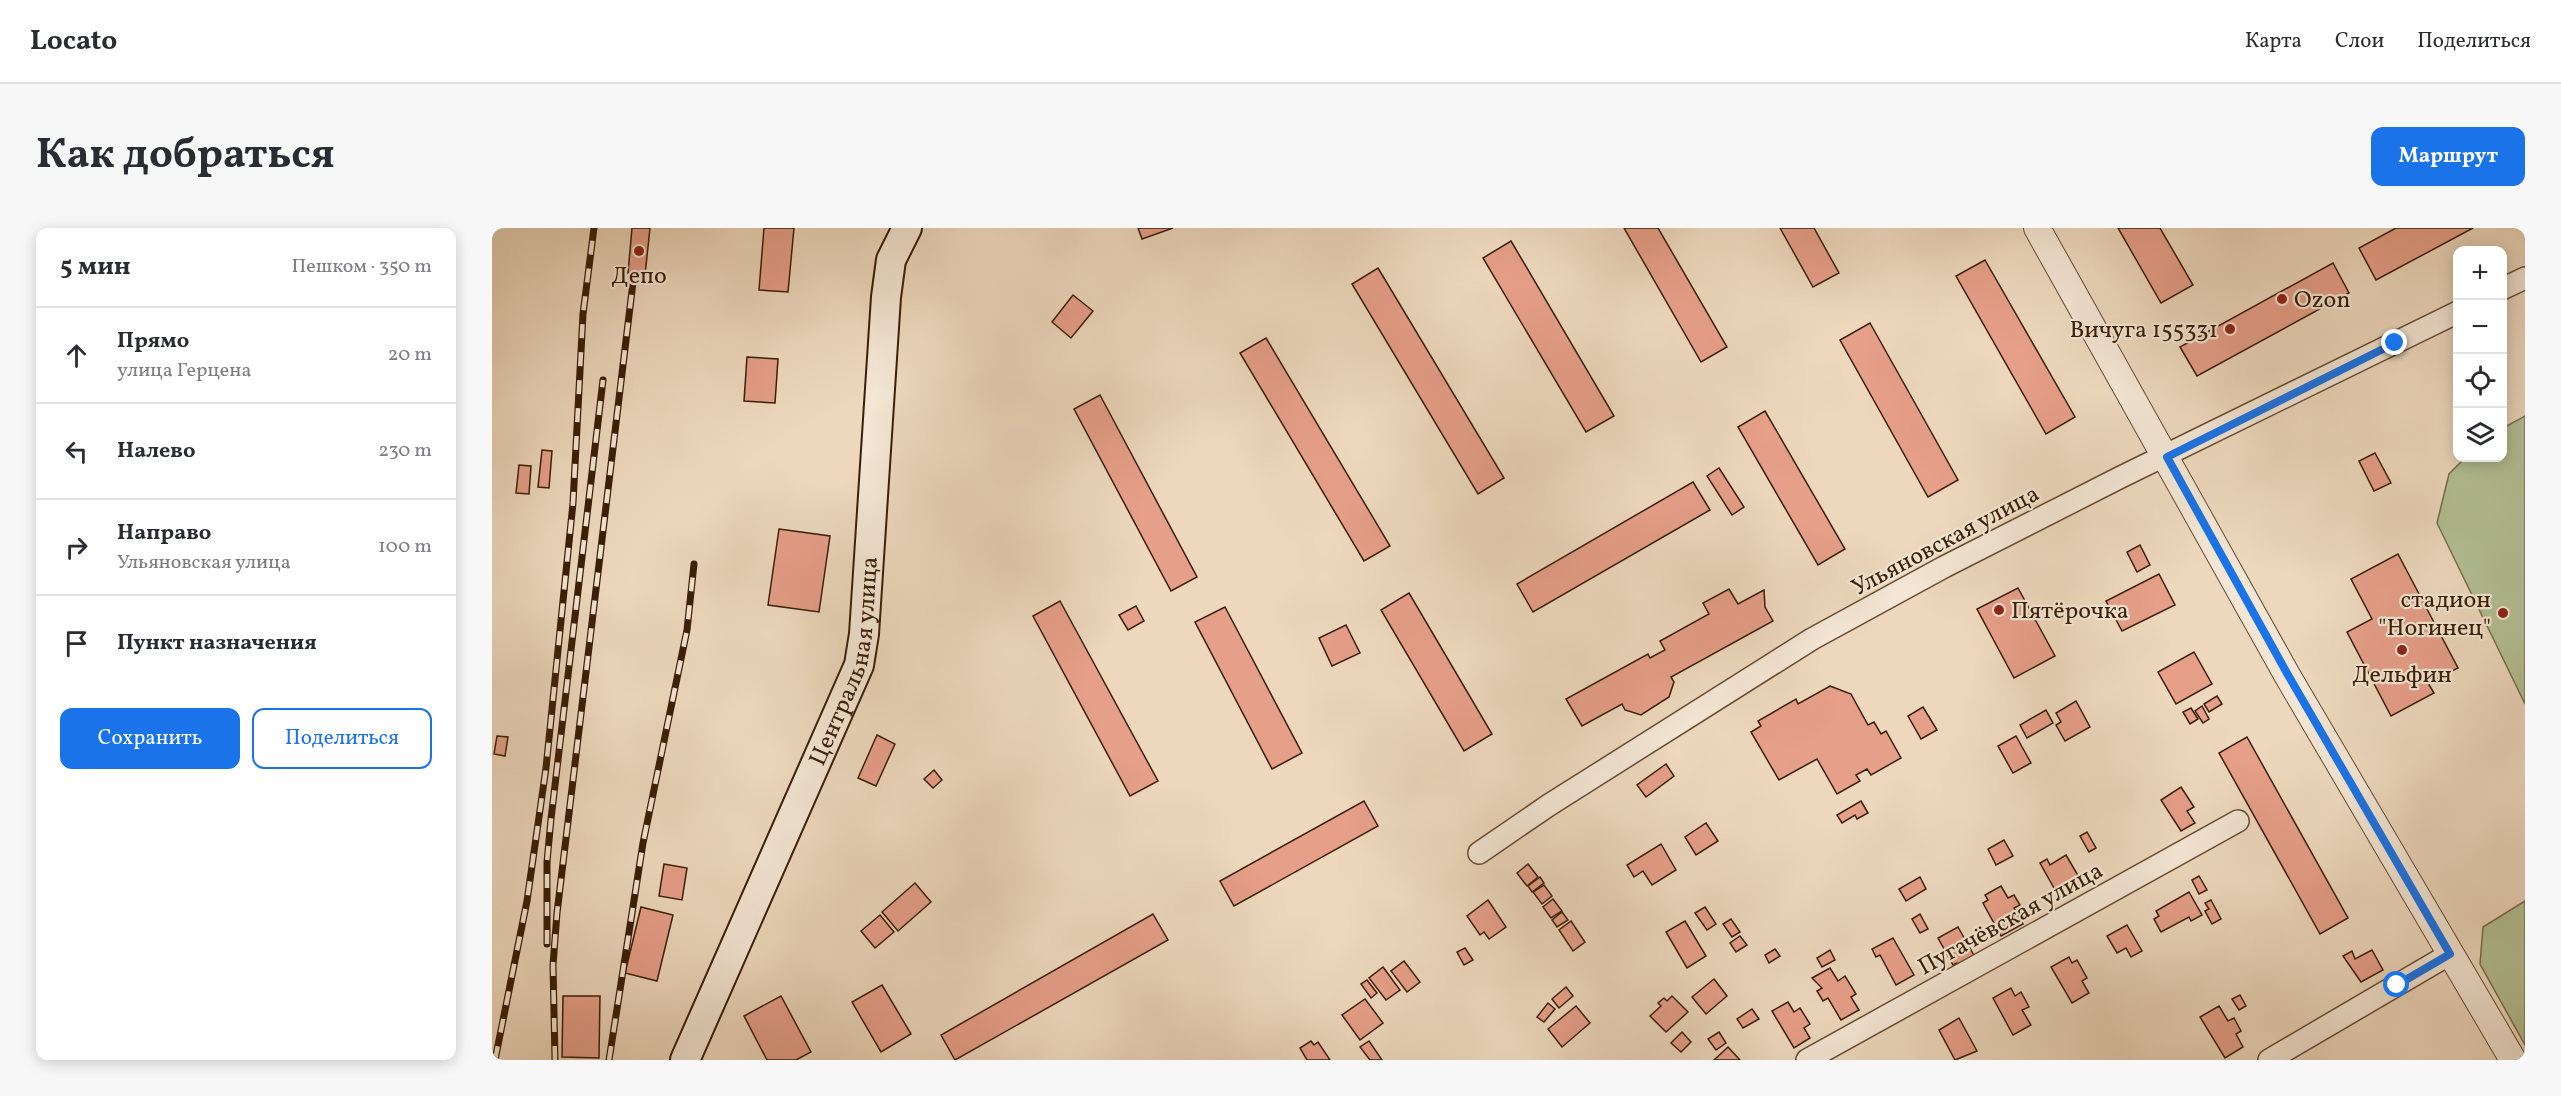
<!DOCTYPE html>
<html lang="ru">
<head>
<meta charset="utf-8">
<style>
	:root { --surface:#fff; --page:#f7f7f7; --text:#2b2b33; --muted:#7c7c81; --line:#e1e1e2; --accent:#1a73e8 }
	body { margin:0; font-family:Vollkorn,serif; background:var(--page); color:var(--text) }
	.controls { position:absolute; right:18px; top:18px; display:grid; overflow:hidden; border-radius:12px; box-shadow:0 3px 15px #0003 }
	.controls button { width:54px; height:54px; display:grid; place-items:center; padding:0; border:0; border-bottom:2px solid var(--line); background:var(--surface); color:var(--text); font:30px sans-serif }
	.stop { position:absolute; width:18px; height:18px; margin:-14px; border:4px solid #1a73e8; border-radius:50%; background:#fff }
	.stop.end { background:#1a73e8; border-color:#fff; box-shadow:0 2px 6px #0008 }
	.list { margin:0; padding:0; list-style:none }
	h2 { display:flex; justify-content:space-between; align-items:center; height:78px; margin:0; padding:0 24px; font-size:26px }
	h2 small { font-size:20px; font-weight:400; color:var(--muted) }
	.list li { display:grid; grid-template-columns:39px 1fr auto; gap:18px; align-items:center; box-sizing:border-box; height:96px; padding:0 24px; border-top:2px solid var(--line) }
	.list b { display:block; font-size:22px; white-space:nowrap }
	.list p { margin:0; font-size:20px; white-space:nowrap; color:var(--muted) }
	.list em { font-size:20px; font-style:normal; color:var(--muted) }
	.actions { display:flex; gap:12px; padding:18px 24px }
	.actions a { flex:1; padding:14px 0; border:2px solid var(--accent); border-radius:12px; text-align:center; font-size:21px; color:var(--accent) }
	.actions .main { background:var(--accent); color:#fff }
	.icon { flex:none; width:33px; height:33px; fill:none; stroke:currentColor; stroke-width:2; stroke-linecap:round; stroke-linejoin:round }
	.map { position:relative; flex:none; width:2033px; height:832px; overflow:hidden; border-radius:12px }
	header { display:flex; align-items:center; gap:36px; box-sizing:border-box; height:84px; padding:0 30px; background:var(--surface); border-bottom:2px solid var(--line) }
	header strong { font-size:28px }
	nav { display:flex; gap:33px; margin-inline-start:auto; font-size:21px }
	.intro { display:flex; align-items:center; justify-content:space-between; box-sizing:border-box; height:144px; padding:0 36px }
	h1 { margin:0; font-size:42px }
	.button { padding:15px 27px; border-radius:12px; background:var(--accent); color:#fff; font-size:21px; font-weight:700 }
	main { display:flex; gap:36px; padding:0 36px }
	aside { flex:1; background:var(--surface); border-radius:12px; box-shadow:0 3px 15px #0003 }
	.map>svg:first-child { display:block }
	.green { fill:#b3c095; stroke:#766f4d; stroke-width:1.5 }
	.building { fill:#e69f89; stroke:#3a1e05; stroke-width:1.5 }
	.lines { fill:none; stroke-linecap:round; stroke-linejoin:round }
	.minor-casing { stroke:#674c33; stroke-width:24 }
	.tertiary-casing { stroke:#674c33; stroke-width:28 }
	.secondary-casing { stroke:#3a1e05; stroke-width:32 }
	.minor { stroke:#f3e6d4; stroke-width:21 }
	.tertiary { stroke:#f3e6d4; stroke-width:26 }
	.secondary { stroke:#f3e6d4; stroke-width:28 }
	.rail-casing { stroke:#3a1e05; stroke-width:7 }
	.rail { stroke:#f3e6d4; stroke-width:4.5; stroke-dasharray:14; stroke-linecap:butt }
	.route { stroke:#1a73e8; stroke-width:8 }
	.poi-dot { fill:#8f2418; stroke:#f3e6d4; stroke-width:2 }
	.labels { text-anchor:middle; stroke-width:4.5; stroke-linejoin:round; paint-order:stroke }
	.poi-label { font-size:24px; fill:#3a1e05; stroke:#f3e6d4 }
	.street-label { font-size:24px; fill:#3a1e05; stroke:#f3e6d4 }
</style>
</head>
<body>
<header>
<strong>Locato</strong>
<nav><a>Карта</a><a>Слои</a><a>Поделиться</a></nav>
</header>
<div class="intro"><h1>Как добраться</h1><a class="button">Маршрут</a></div>
<main>
<aside>
<h2>5 мин<small>Пешком · 350 m</small></h2>
<ul class="list">
<li><svg class="icon" aria-label="ahead" viewBox="0 0 24 24"><path d="M12 20V5M6 11l6-6 6 6"/></svg><div><b>Прямо</b><p>улица Герцена</p></div><em>20 m</em></li>
<li><svg class="icon" aria-label="left" viewBox="0 0 24 24"><path d="M17 20v-9H6M10 6l-5 5 5 5"/></svg><div><b>Налево</b></div><em>230 m</em></li>
<li><svg class="icon" aria-label="right" viewBox="0 0 24 24"><path d="M7 20v-9h11M14 6l5 5-5 5"/></svg><div><b>Направо</b><p>Ульяновская улица</p></div><em>100 m</em></li>
<li><svg class="icon" aria-label="arrive" viewBox="0 0 24 24"><path d="M6 21V4h12l-3 4 3 4H6"/></svg><div><b>Пункт назначения</b></div></li>
</ul>
<div class="actions"><a class="main">Сохранить</a><a>Поделиться</a></div>
</aside>
<div class="map">
<svg width="2033" height="832" viewBox="0 0 2033 832">
	<rect width="100%" height="100%" fill="#edd8bd"/>
	<filter id="stains"><feTurbulence type="fractalNoise" baseFrequency=".00333" numOctaves="4"/><feColorMatrix values="0 0 0 0 .2 0 0 0 0 .09 0 0 0 0 .02 0 0 0 .5 -.17"/></filter>
	<radialGradient id="worn" r=".72"><stop offset=".6" stop-color="#630" stop-opacity="0"/><stop offset="1" stop-color="#630" stop-opacity=".3"/></radialGradient>
	<g class="green">
		<polygon points="2033,188 2033,476 1945,295 1957,246 1973,230 2010,230 2011,200"/>
		<polygon points="2033,673 2033,817 1988,736 1991,699"/>
	</g>
	<g class="building">
		<polygon points="140,0 158,0 153,47 136,45"/>
		<polygon points="272,0 302,0 296,64 267,62"/>
		<polygon points="646,0 681,0 650,11"/>
		<polygon points="1132,0 1166,0 1235,119 1209,134"/>
		<polygon points="1288,0 1322,0 1347,45 1321,59"/>
		<polygon points="1626,0 1668,0 1701,57 1669,75"/>
		<polygon points="1904,0 1981,0 1884,52 1867,20"/>
		<polygon points="1019,13 1122,188 1094,204 991,30"/>
		<polygon points="1493,32 1583,189 1554,206 1464,48"/>
		<polygon points="1841,35 1857,65 1705,148 1688,119"/>
		<polygon points="886,40 1012,250 986,266 860,56"/>
		<polygon points="581,67 601,83 579,110 560,94"/>
		<polygon points="1378,95 1466,252 1436,269 1348,112"/>
		<polygon points="774,110 898,318 872,333 748,125"/>
		<polygon points="255,129 286,131 283,175 252,173"/>
		<polygon points="608,167 705,349 679,363 582,181"/>
		<polygon points="1273,183 1353,321 1326,337 1246,199"/>
		<polygon points="50,222 60,223 57,260 46,259"/>
		<polygon points="1883,225 1899,255 1882,263 1867,233"/>
		<polygon points="27,237 39,238 37,266 24,265"/>
		<polygon points="1227,240 1252,279 1240,287 1215,248"/>
		<polygon points="1201,254 1218,282 1041,384 1025,356"/>
		<polygon points="287,301 338,308 327,384 276,377"/>
		<polygon points="1648,317 1658,337 1645,344 1635,324"/>
		<polygon points="1906,326 1966,440 1936,455 1942,465 1899,488 1855,404 1880,391 1859,351"/>
		<polygon points="1667,346 1683,377 1630,403 1614,373"/>
		<polygon points="1526,360 1563,428 1522,450 1485,381"/>
		<polygon points="1237,361 1246,376 1272,362 1273,379 1281,393 1179,449 1182,454 1177,469 1149,487 1133,482 1130,476 1090,498 1074,471 1156,426 1158,430 1173,422 1168,413 1217,386 1211,375"/>
		<polygon points="917,365 1000,506 972,523 889,382"/>
		<polygon points="568,373 666,553 638,568 541,388"/>
		<polygon points="644,378 652,393 636,402 627,387"/>
		<polygon points="733,379 810,525 780,541 703,394"/>
		<polygon points="854,397 868,425 840,438 827,410"/>
		<polygon points="1702,424 1720,456 1684,476 1666,444"/>
		<polygon points="1338,458 1359,466 1376,497 1382,494 1389,506 1394,503 1409,530 1379,547 1375,541 1364,547 1368,553 1345,566 1325,531 1287,552 1259,504 1269,498 1266,493 1304,471 1306,476"/>
		<polygon points="1725,468 1730,476 1717,484 1712,476"/>
		<polygon points="1584,473 1598,499 1573,513 1564,497 1569,494 1564,485"/>
		<polygon points="1710,478 1717,491 1711,495 1703,483"/>
		<polygon points="1431,479 1445,502 1429,511 1416,488"/>
		<polygon points="1699,480 1706,491 1698,496 1691,484"/>
		<polygon points="1554,482 1561,495 1535,510 1528,497"/>
		<polygon points="385,507 403,516 384,558 366,550"/>
		<polygon points="5,508 16,509 13,528 2,526"/>
		<polygon points="1524,508 1539,535 1521,545 1506,518"/>
		<polygon points="1755,509 1856,690 1828,706 1727,525"/>
		<polygon points="1174,536 1182,548 1154,569 1145,557"/>
		<polygon points="442,542 450,552 441,560 432,551"/>
		<polygon points="1689,559 1702,579 1695,583 1703,595 1689,603 1669,572"/>
		<polygon points="872,573 886,598 742,678 728,653"/>
		<polygon points="1369,573 1376,585 1365,591 1363,587 1350,595 1345,587"/>
		<polygon points="1214,595 1226,613 1204,627 1193,609"/>
		<polygon points="1595,604 1604,620 1597,624 1588,608"/>
		<polygon points="1512,612 1521,628 1504,637 1496,621"/>
		<polygon points="1169,616 1184,642 1160,657 1151,643 1142,649 1135,637"/>
		<polygon points="1574,627 1591,656 1567,669 1548,635 1555,631 1558,637"/>
		<polygon points="172,636 195,640 190,672 167,668"/>
		<polygon points="1036,636 1046,649 1035,658 1025,645"/>
		<polygon points="1707,648 1715,662 1707,666 1700,652"/>
		<polygon points="1048,649 1052,655 1040,664 1036,658"/>
		<polygon points="1428,649 1434,661 1414,673 1407,661"/>
		<polygon points="423,655 439,674 406,703 390,684"/>
		<polygon points="1052,657 1060,668 1050,676 1041,664"/>
		<polygon points="1509,658 1516,670 1522,667 1528,677 1522,680 1531,696 1509,708 1491,675 1496,672 1493,667"/>
		<polygon points="1697,664 1710,687 1699,693 1697,689 1669,704 1662,691 1667,688 1664,683"/>
		<polygon points="1061,671 1070,683 1059,690 1051,679"/>
		<polygon points="996,672 1014,699 997,711 992,704 988,707 975,688"/>
		<polygon points="1719,672 1729,691 1720,696 1713,683 1717,681 1713,675"/>
		<polygon points="149,679 181,687 165,753 133,745"/>
		<polygon points="1213,679 1224,696 1215,702 1203,685"/>
		<polygon points="1070,684 1076,692 1065,699 1060,692"/>
		<polygon points="661,686 676,712 463,832 449,807"/>
		<polygon points="1428,686 1436,701 1428,705 1420,691"/>
		<polygon points="388,687 402,704 383,720 369,703"/>
		<polygon points="1239,691 1248,704 1240,709 1231,696"/>
		<polygon points="1079,693 1093,714 1081,723 1067,702"/>
		<polygon points="1193,693 1214,728 1195,740 1174,704"/>
		<polygon points="1635,697 1650,723 1639,729 1634,720 1625,725 1615,708"/>
		<polygon points="1466,699 1484,731 1468,740 1465,735 1461,737 1446,710"/>
		<polygon points="1248,708 1255,717 1244,724 1238,715"/>
		<polygon points="1401,710 1422,747 1404,757 1388,727 1384,729 1380,721"/>
		<polygon points="973,720 981,732 972,737 965,724"/>
		<polygon points="1283,721 1288,728 1277,735 1273,727"/>
		<polygon points="1338,722 1343,732 1330,739 1325,730"/>
		<polygon points="1880,722 1891,742 1869,754 1851,728 1860,723 1863,731"/>
		<polygon points="1577,729 1580,735 1585,732 1595,750 1590,753 1597,765 1580,775 1559,739"/>
		<polygon points="912,733 928,754 915,764 899,743"/>
		<polygon points="891,739 908,762 894,772 877,750"/>
		<polygon points="1338,740 1346,753 1353,748 1364,766 1359,769 1367,782 1349,792 1336,770 1331,773 1325,763 1330,760 1320,750"/>
		<polygon points="1222,751 1235,768 1214,786 1200,769"/>
		<polygon points="875,752 885,765 879,770 869,756"/>
		<polygon points="390,757 419,806 389,824 360,774"/>
		<polygon points="1074,759 1081,768 1067,780 1060,771"/>
		<polygon points="1519,760 1523,768 1529,764 1537,779 1530,782 1539,797 1521,807 1501,770"/>
		<polygon points="1748,767 1754,778 1747,782 1740,771"/>
		<polygon points="71,768 108,768 107,830 70,829"/>
		<polygon points="289,768 319,824 304,832 275,832 252,788"/>
		<polygon points="1180,768 1196,784 1174,804 1158,788 1169,778 1166,775 1172,770 1175,773"/>
		<polygon points="873,771 891,795 868,812 850,787"/>
		<polygon points="1296,774 1302,784 1308,780 1318,796 1312,800 1318,810 1302,820 1280,783"/>
		<polygon points="1056,775 1063,781 1052,794 1045,789"/>
		<polygon points="1084,778 1098,795 1070,819 1056,801"/>
		<polygon points="1727,778 1736,793 1742,790 1749,803 1744,806 1751,819 1733,830 1708,789"/>
		<polygon points="1260,781 1267,791 1251,800 1245,791"/>
		<polygon points="1467,790 1485,823 1463,832 1447,802"/>
		<polygon points="1190,804 1199,814 1189,824 1179,815"/>
		<polygon points="1227,804 1234,815 1224,822 1216,811"/>
		<polygon points="819,813 822,817 826,814 838,832 815,832 808,820"/>
		<polygon points="877,813 890,832 878,832 868,819"/>
		<polygon points="1236,819 1248,832 1222,832"/>
	</g>
	<g class="lines">
		<defs>
			<g id="minor">
				<polyline points="2010,61 2033,50"/>
				<polyline points="987,625 1057,577 1320,411 1452,339 1629,249 1966,84"/>
				<polyline points="1315,832 1746,593"/>
				<polyline points="1777,832 1958,726"/>
			</g>
			<polyline id="tertiary" points="1545,0 1795,447 2021,832"/>
			<g id="secondary">
				<path id="s1" d="M193,832l174,-395 5,-31 22,-337 5,-37 16,-32"/>
			</g>
		</defs>
		<use href="#minor" class="minor-casing"/>
		<use href="#tertiary" class="tertiary-casing"/>
		<use href="#secondary" class="secondary-casing"/>
		<use href="#minor" class="minor"/>
		<use href="#tertiary" class="tertiary"/>
		<use href="#secondary" class="secondary"/>
		<defs>
			<g id="rail">
				<polyline points="55,716 55,634 59,591 111,152"/>
				<polyline points="3,832 35,673 54,540 81,275 91,86 102,0"/>
				<polyline points="63,832 61,737 65,685 142,46"/>
				<polyline points="117,832 151,615 195,402 202,336"/>
			</g>
		</defs>
		<use href="#rail" class="rail-casing"/>
		<use href="#rail" class="rail"/>
	</g>
	<g class="lines">
		<polyline class="route" points="1903,115 1675,229 1796,447 1958,726 1905,757"/>
	</g>
	<g class="poi-dot">
		<circle cx="147" cy="23" r="6"/>
		<circle cx="1790" cy="71" r="6"/>
		<circle cx="1738" cy="101" r="6"/>
		<circle cx="1507" cy="382" r="6"/>
		<circle cx="2011" cy="385" r="6"/>
		<circle cx="1910" cy="422" r="6"/>
	</g>
	<g class="labels">
		<g class="poi-label">
			<text x="147" y="55">Депо</text>
			<text x="1802" y="79" text-anchor="start">Ozon</text>
			<text x="1726" y="109" text-anchor="end">Вичуга 155331</text>
			<text x="1999" y="379" text-anchor="end">стадион<tspan x="1999" dy="28">"Ногинец"</tspan></text>
			<text x="1519" y="390" text-anchor="start">Пятёрочка</text>
			<text x="1910" y="454">Дельфин</text>
		</g>
		<g class="street-label">
			<text transform="translate(1453 312) rotate(-28)" y="8">Ульяновская улица</text>
			<text dy="8" stroke="none"><textPath href="#s1" startOffset="432">Центральная улица</textPath></text>
			<text transform="translate(1518 690) rotate(-29)" y="8">Пугачёвская улица</text>
		</g>
	</g>
	<rect width="100%" height="100%" filter="url(#stains)"/>
	<rect width="100%" height="100%" fill="url(#worn)"/>
</svg>
<div class="controls">
<button>+</button>
<button>−</button>
<button><svg class="icon" aria-label="locate" viewBox="0 0 24 24"><circle cx="12" cy="12" r="6"/><path d="M12 2v4M12 18v4M2 12h4M18 12h4"/></svg></button>
<button><svg class="icon" aria-label="layers" viewBox="0 0 24 24"><path d="M12 4l9 5-9 5-9-5zM3 14l9 5 9-5"/></svg></button>
</div>
<div class="stop" style="left:1905px;top:757px"></div>
<div class="stop end" style="left:1903px;top:115px"></div>
</div>
</main>
</body>
</html>
